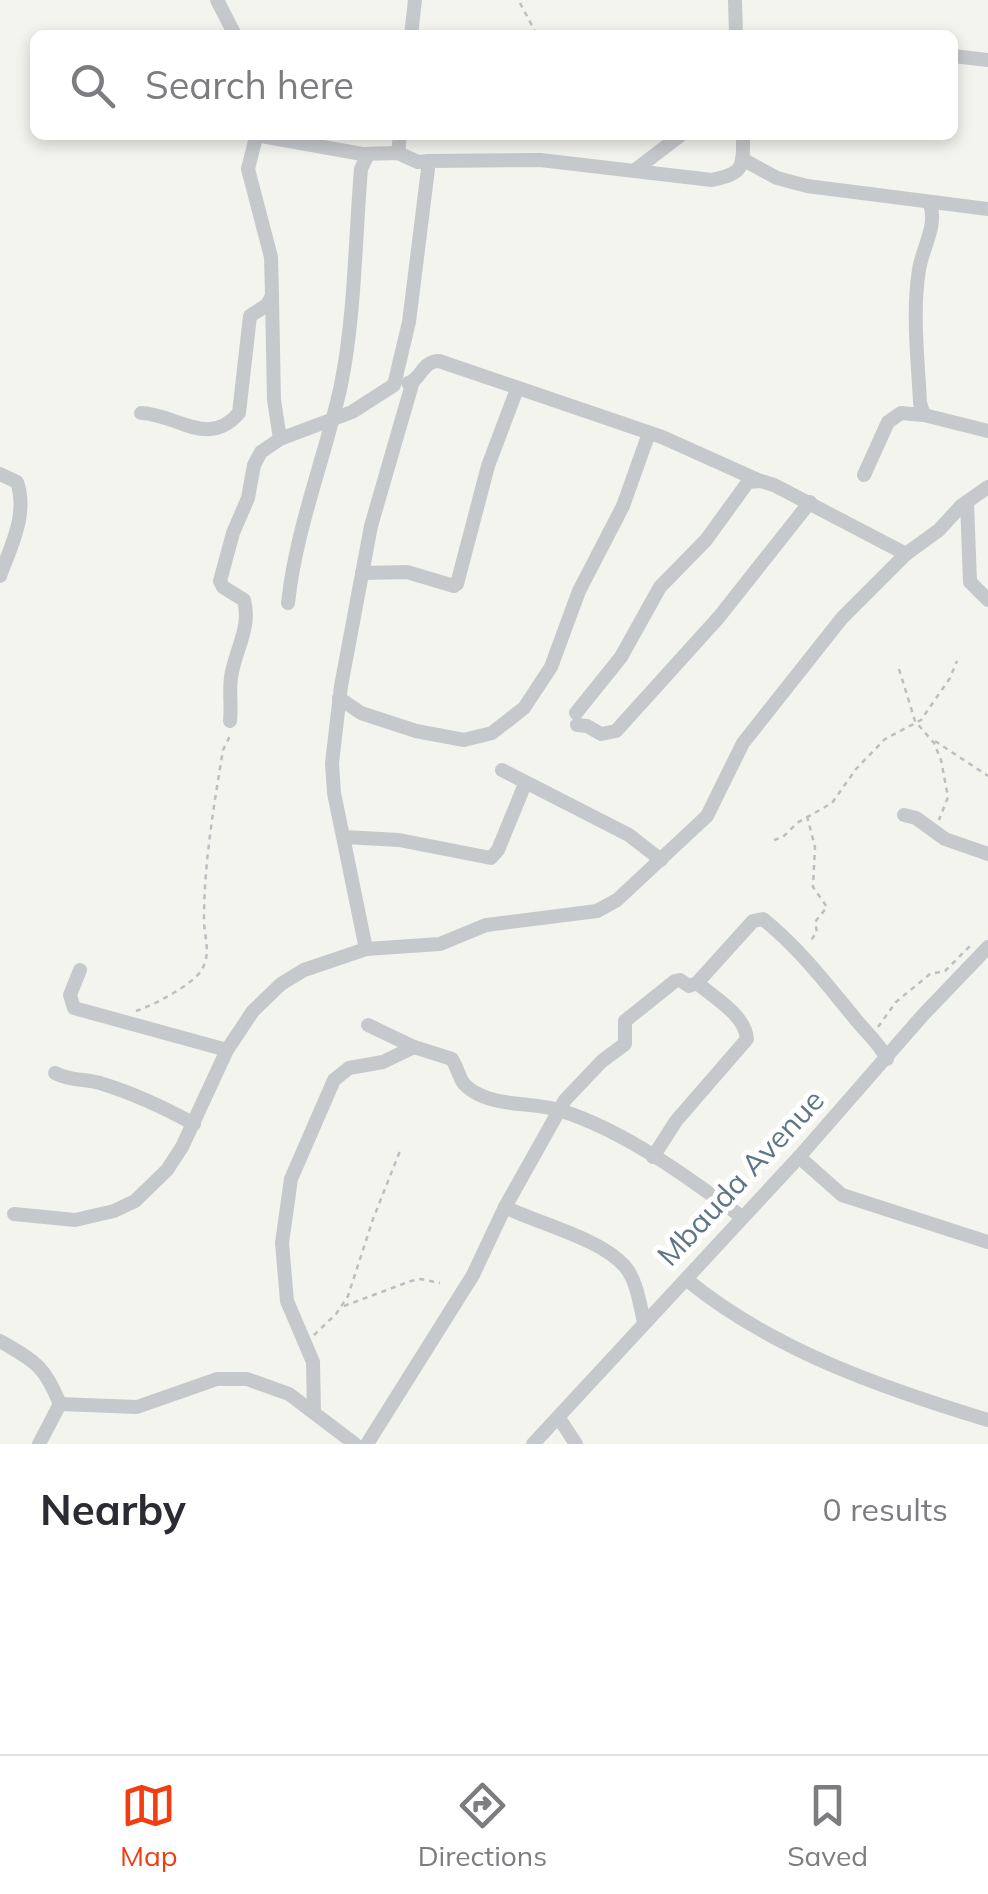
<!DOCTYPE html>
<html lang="en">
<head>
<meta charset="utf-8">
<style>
	:root { --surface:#fff; --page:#f7f7f7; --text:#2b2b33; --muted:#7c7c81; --line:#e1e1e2; --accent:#f23d11 }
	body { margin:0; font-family:Mulish,sans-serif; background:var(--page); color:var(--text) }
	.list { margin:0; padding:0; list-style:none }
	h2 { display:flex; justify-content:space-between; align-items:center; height:130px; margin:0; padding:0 40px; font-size:42px }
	h2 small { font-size:32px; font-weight:400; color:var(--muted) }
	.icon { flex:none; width:55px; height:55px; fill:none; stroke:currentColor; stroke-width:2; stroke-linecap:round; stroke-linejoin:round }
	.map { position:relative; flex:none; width:988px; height:1444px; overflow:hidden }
	.search { position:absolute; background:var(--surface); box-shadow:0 5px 15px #0003; left:30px; right:30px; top:30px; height:110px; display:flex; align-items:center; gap:25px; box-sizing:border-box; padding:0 35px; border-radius:15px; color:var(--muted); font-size:38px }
	.sheet { height:310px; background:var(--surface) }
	nav { display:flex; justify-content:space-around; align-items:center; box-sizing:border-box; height:140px; border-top:2px solid var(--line); background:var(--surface); font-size:28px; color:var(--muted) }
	nav a { display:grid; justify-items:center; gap:5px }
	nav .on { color:var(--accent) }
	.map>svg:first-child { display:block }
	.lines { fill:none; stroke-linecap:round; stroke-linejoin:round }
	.path { stroke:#bcbfc1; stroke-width:2.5; stroke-dasharray:5 5; stroke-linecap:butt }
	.minor { stroke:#c6c9cc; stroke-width:14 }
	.labels { text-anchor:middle; stroke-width:10; stroke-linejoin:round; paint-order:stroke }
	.street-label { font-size:30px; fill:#607583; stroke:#fff }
</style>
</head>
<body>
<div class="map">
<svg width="988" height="1444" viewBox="0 0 988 1444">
	<rect width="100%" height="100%" fill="#f4f4ef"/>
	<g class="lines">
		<g class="path">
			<polyline points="520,3 537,35"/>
			<polyline points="899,669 915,721 934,743 941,760 948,797 939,820"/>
			<polyline points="935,741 988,776"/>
			<polyline points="807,816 815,847 813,887 827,907 815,922 817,932 809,943"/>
			<polyline points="774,840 783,837 797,823 832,803 856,769 885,739 921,720 950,678 957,661"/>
			<path d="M136,1011c16,-5 56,-26 65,-40 11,-18 3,-33 3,-52 0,-56 10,-114 19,-169l7,-14"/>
			<polyline points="878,1027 896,1002 930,974 945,971 970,946"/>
			<polyline points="344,1306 411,1281 421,1279 440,1283"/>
			<polyline points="314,1335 336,1314 348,1296 373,1219 400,1151"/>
		</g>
		<g class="minor">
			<polyline points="217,0 235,35"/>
			<polyline points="735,0 736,35"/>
			<polyline points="411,35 415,0"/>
			<polyline points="953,56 988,60"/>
			<polyline points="256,135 362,154 398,153 418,162 429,161"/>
			<polyline points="398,153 400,135"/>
			<polyline points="742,159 777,178 807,186 988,209"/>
			<polyline points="635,170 681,135"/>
			<polyline points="272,297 274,400 280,439"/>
			<path d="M408,383c13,-3 14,-22 31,-22l223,76 98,44"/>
			<path d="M141,413c36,1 67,36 98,0l11,-97 17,-11 5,-9 -1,-39 -23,-88 8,-32"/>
			<path d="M924,415l-4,-12c-2,-44 -8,-90 -1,-133 3,-22 20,-46 10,-68"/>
			<path d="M0,474l17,8c11,32 -6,64 -17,94"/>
			<polyline points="864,475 888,422 901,413 924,415 988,431"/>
			<polyline points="967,502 970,582 988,600"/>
			<polyline points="362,573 407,572 454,586 457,584 488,466 517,389"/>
			<path d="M288,603c8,-75 37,-145 53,-218 14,-70 14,-144 20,-216l7,-15"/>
			<polyline points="339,698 361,713 416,731 464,740 492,733 524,708 551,667 579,591 623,506 649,433"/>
			<polyline points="576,713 621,657 660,587 706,540 748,482 761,481 774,485 906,554"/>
			<path d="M230,721c2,-16 -2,-33 2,-49 5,-25 19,-46 12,-72l-21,-13 -3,-6 13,-48 15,-35 6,-33 7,-13 19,-13 72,-27 42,-27 15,-63 20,-161 111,-1 172,20c33,-7 31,-13 31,-45"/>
			<polyline points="577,725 587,726 601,734 616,731 719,617 810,502"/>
			<polyline points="502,770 629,835 661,860"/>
			<polyline points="904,815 916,818 945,839 988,854"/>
			<polyline points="344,837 399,840 491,858 498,850 525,784"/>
			<polyline points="366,949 334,793 332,763 341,686 371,526 413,381"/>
			<polyline points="80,970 70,995 74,1008 227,1050"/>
			<path d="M368,1025l46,22 38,12c10,17 5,24 26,35 26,13 57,8 84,17 63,20 127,67 180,106"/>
			<path d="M55,1073c17,9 32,5 48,11 32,10 62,24 91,40"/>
			<path d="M653,1157l23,-36 71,-82c-2,-24 -32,-41 -50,-56"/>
			<polyline points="799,1157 842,1195 988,1242"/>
			<path d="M505,1207c34,17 99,32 122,62 10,14 13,36 17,53"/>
			<polyline points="14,1214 75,1220 114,1211 135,1201 167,1170 182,1147 227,1050 253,1011 281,984 304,970 366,949 440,944 486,925 597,911 617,900 707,816 743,743 842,618 906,554 939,530 961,506 988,487"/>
			<path d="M687,1280c86,70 195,108 301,140"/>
			<path d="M0,1341c36,21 44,24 60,63"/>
			<polyline points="314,1413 313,1362 287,1301 282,1243 291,1179 334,1080 349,1068 383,1062 414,1047"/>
			<polyline points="559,1418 576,1444"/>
			<polyline points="39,1444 60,1404 137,1407 217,1379 247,1379 289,1394 355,1444"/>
			<path d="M367,1444l106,-169 32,-68 60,-107 37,-39 23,-17v-23l50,-40 5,-1 9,6 8,-3 56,-62 10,-2c36,29 61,62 90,97 12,16 25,25 34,43"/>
			<polyline points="533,1444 799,1157 923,1015 988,947"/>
		</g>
	</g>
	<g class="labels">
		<g class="street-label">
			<text transform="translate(741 1178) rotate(-47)" y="10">Mbauda Avenue</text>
		</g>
	</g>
</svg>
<div class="search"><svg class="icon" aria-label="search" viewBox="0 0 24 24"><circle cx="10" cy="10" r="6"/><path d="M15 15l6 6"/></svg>Search here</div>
</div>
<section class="sheet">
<h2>Nearby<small>0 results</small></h2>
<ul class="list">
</ul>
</section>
<nav>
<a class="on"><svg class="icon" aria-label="map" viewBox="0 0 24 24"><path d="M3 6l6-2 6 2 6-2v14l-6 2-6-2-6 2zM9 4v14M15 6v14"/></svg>Map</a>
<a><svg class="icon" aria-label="directions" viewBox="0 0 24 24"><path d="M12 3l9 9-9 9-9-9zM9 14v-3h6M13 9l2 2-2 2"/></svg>Directions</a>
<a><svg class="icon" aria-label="saved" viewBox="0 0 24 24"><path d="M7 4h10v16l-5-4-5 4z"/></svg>Saved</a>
</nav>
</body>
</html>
